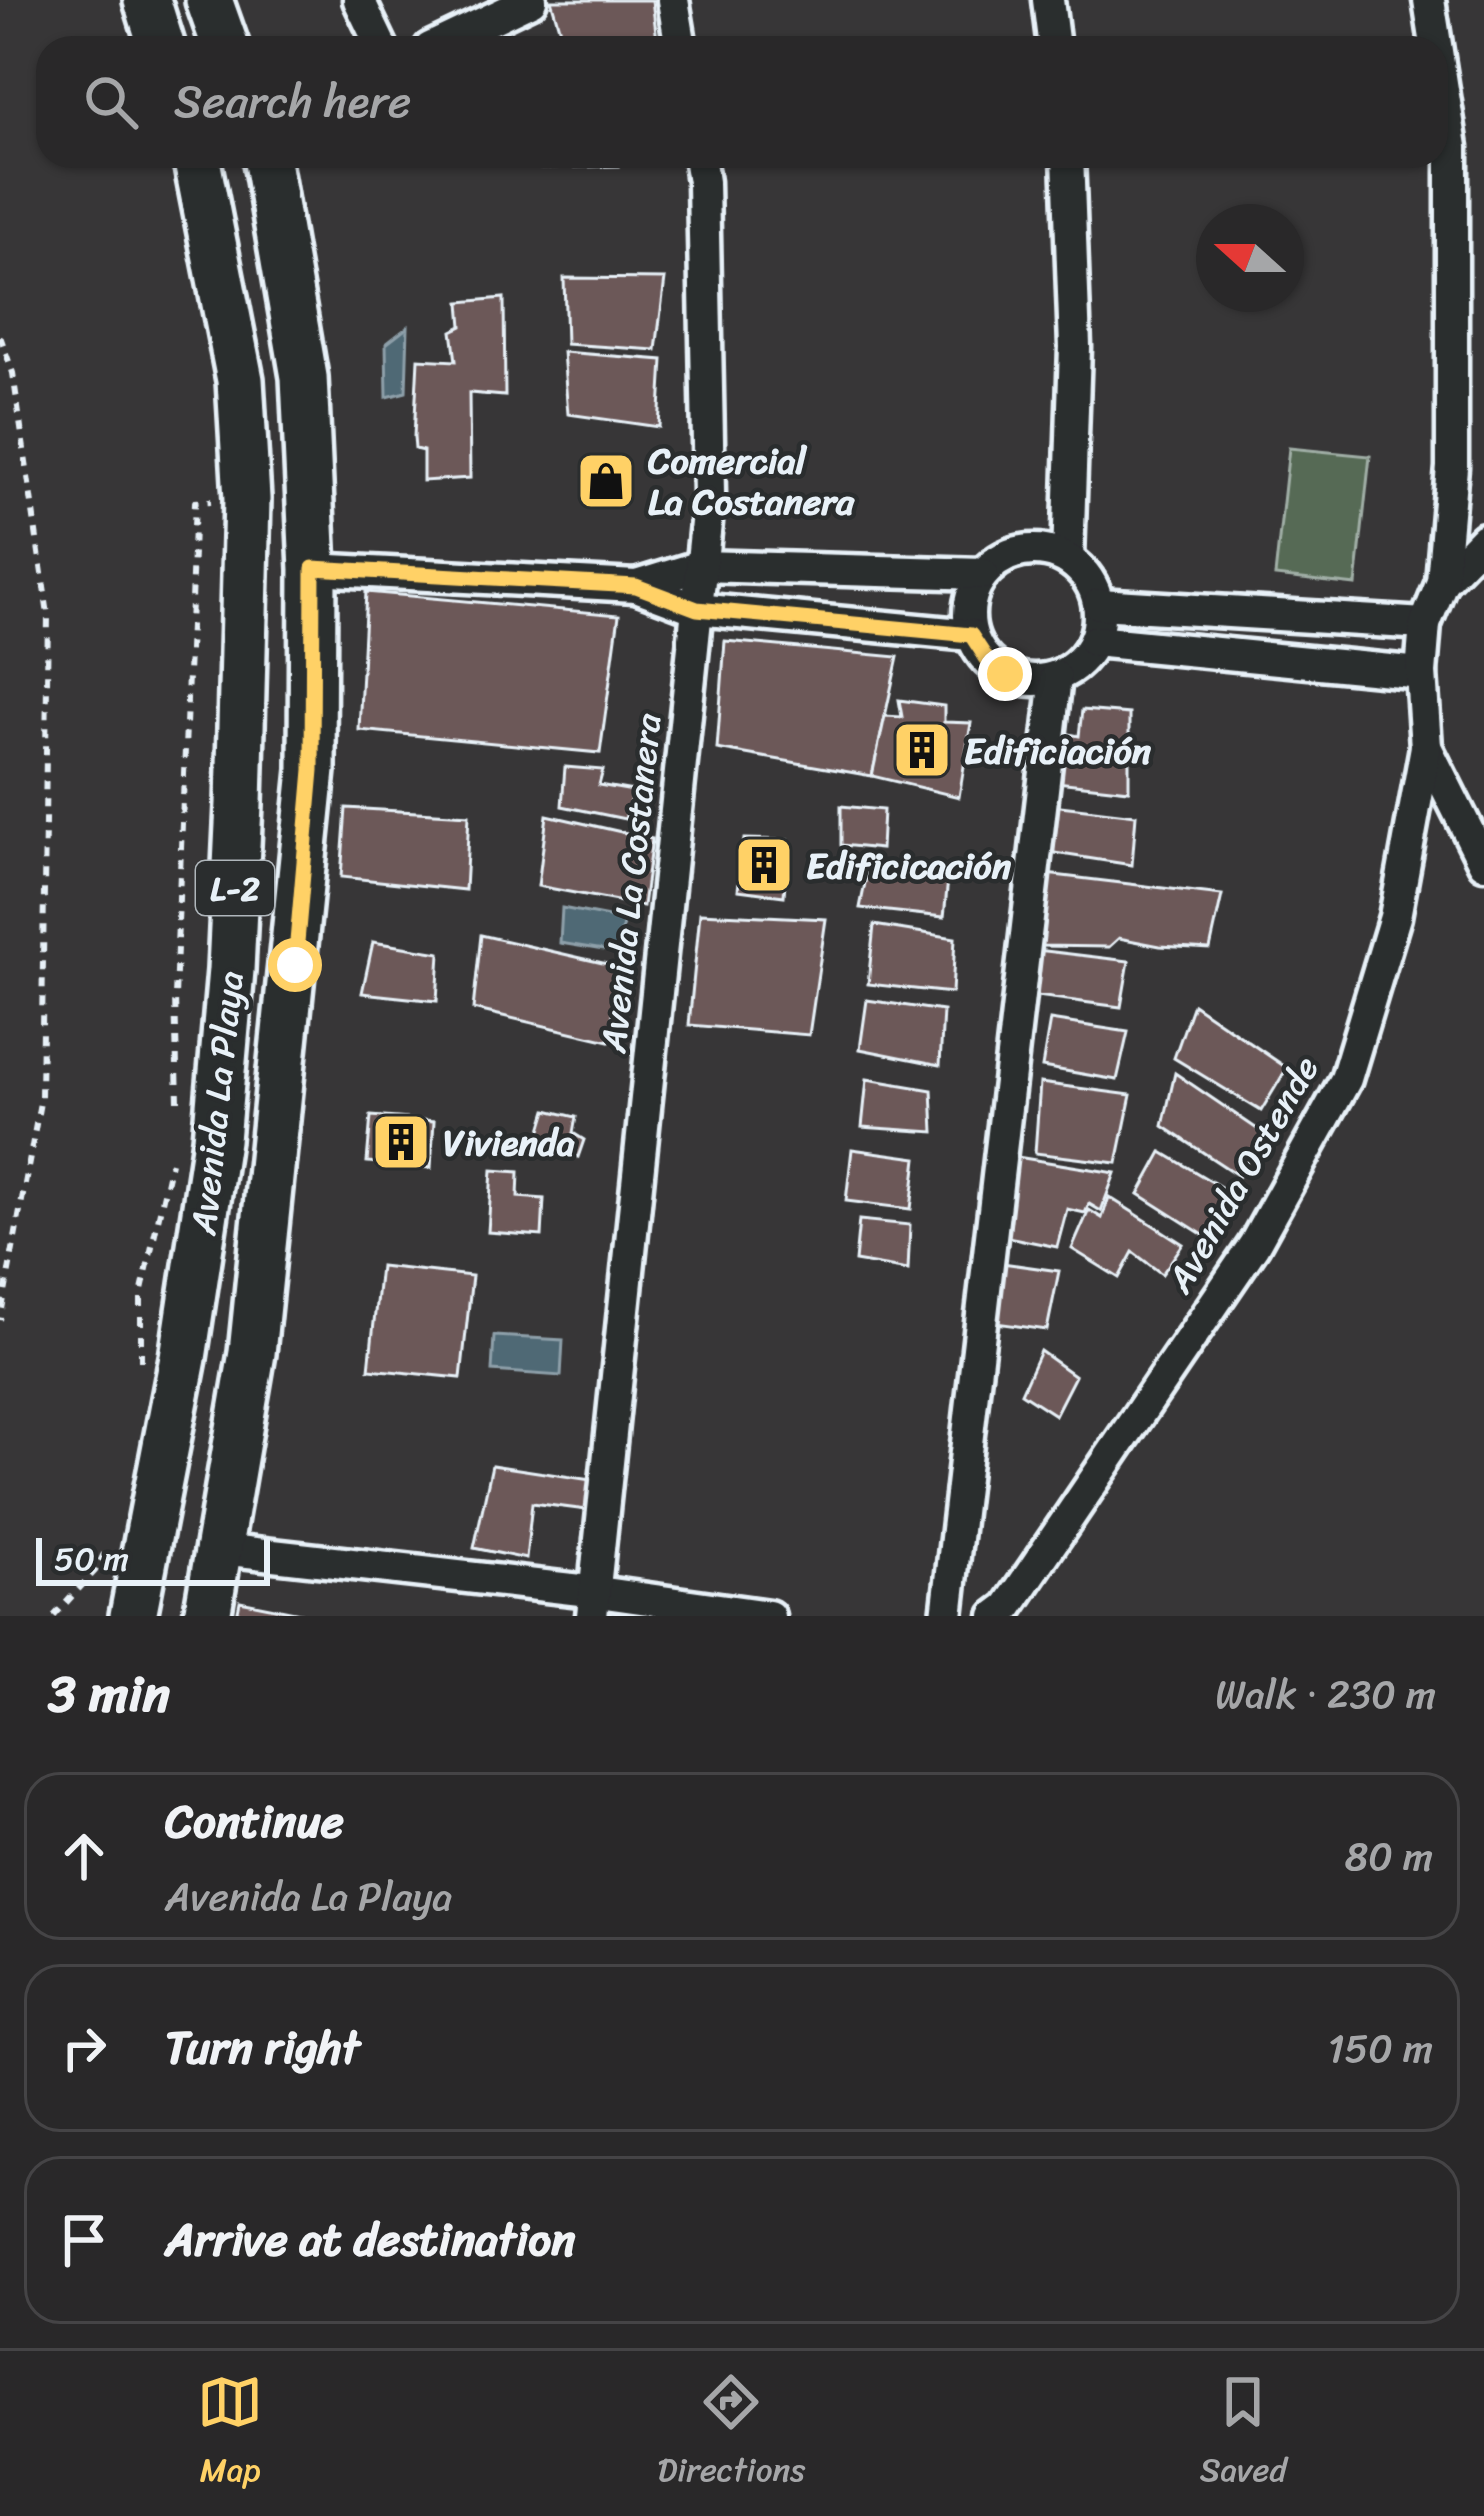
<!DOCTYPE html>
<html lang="en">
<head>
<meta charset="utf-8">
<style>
	:root { --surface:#292829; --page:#353435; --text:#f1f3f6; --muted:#a5a6a8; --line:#454446; --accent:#ffd166 }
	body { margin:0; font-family:Sriracha,sans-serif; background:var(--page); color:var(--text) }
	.compass { position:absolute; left:1196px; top:204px; width:108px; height:108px; border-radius:50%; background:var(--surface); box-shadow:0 3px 9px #0004; rotate:291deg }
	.scale { position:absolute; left:36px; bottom:30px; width:234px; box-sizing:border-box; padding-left:12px; border:6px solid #e8f1f8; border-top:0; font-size:33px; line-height:42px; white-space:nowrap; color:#e8f1f8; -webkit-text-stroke:9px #2a2d2e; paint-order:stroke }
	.stop { position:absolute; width:36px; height:36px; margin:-27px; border:9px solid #ffd166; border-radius:50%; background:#fff }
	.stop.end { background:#ffd166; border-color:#fff; box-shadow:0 3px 12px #0008 }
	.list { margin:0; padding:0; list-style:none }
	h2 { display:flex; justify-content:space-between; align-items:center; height:156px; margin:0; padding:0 48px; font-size:51px }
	h2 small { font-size:39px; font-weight:400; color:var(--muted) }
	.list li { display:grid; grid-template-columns:78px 1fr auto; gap:36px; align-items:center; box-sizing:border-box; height:168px; margin:0 24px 24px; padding:0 24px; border:3px solid var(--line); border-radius:36px }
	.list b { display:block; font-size:45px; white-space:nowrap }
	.list p { margin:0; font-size:39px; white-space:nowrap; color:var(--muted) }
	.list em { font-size:39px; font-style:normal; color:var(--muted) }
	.icon { flex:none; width:66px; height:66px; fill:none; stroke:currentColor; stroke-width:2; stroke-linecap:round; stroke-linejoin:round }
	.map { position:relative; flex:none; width:1484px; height:1616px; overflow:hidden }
	.search { position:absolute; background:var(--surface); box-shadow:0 3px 9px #0004; left:36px; right:36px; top:36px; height:132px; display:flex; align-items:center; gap:30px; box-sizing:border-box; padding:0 42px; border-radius:36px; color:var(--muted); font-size:45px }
	.sheet { height:732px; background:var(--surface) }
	nav { display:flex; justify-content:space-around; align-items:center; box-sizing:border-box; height:168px; border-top:3px solid var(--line); background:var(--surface); font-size:33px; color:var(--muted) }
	nav a { display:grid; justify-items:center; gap:6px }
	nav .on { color:var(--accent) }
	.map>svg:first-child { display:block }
	.green { fill:#576b55; stroke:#a0aea6; stroke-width:3 }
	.water { fill:#506975; stroke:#8d9fa9; stroke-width:3 }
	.building { fill:#6c5959; stroke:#e8f1f8; stroke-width:3 }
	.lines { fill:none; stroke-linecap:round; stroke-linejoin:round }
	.minor-casing { stroke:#e8f1f8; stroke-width:39 }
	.primary-casing { stroke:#e8f1f8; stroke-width:54 }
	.path { stroke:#e8f1f8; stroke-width:6; stroke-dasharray:9 9; stroke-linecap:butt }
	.minor { stroke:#2a2d2e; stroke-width:30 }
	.primary { stroke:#2a2d2e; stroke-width:45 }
	.route { stroke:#ffd166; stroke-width:15 }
	.labels { text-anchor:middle; stroke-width:9; stroke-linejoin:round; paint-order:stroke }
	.shield { fill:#2a2d2e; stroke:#afb6bb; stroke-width:3 }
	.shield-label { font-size:33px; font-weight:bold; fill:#e8f1f8 }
	.poi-label { font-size:36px; font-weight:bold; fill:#e8f1f8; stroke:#2a2d2e; text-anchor:start }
	.street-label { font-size:36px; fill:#e8f1f8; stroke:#2a2d2e }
</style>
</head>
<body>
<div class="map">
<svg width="1484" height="1616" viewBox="0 0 1484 1616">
	<rect width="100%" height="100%" fill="#373637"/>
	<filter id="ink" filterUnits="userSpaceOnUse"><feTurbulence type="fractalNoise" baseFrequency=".00833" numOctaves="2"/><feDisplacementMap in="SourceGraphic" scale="24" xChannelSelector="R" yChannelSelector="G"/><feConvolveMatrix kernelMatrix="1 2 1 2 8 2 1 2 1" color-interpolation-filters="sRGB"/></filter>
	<g filter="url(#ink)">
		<polygon class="green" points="1289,448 1370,456 1356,585 1275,576"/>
		<g class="water">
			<polygon points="408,327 406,392 387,397 386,344"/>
			<polygon points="562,908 624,920 616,952 560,943"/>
			<polygon points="494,1336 563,1340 561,1376 492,1371"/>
		</g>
		<g class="building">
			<polygon points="551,0 652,0 658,48 565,48"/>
			<polygon points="539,156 617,156 618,166 541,168"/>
			<polygon points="564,278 665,279 656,350 566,344"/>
			<polygon points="504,298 505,396 469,393 470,478 423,481 423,451 415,449 414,437 418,359 456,361 452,331 462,326 460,302"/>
			<polygon points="563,352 663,360 659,427 568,414"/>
			<polygon points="366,592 619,615 600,753 359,730"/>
			<polygon points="725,641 898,657 872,776 717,749"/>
			<polygon points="899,700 944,706 944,722 971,723 959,797 872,776 885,716 902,717"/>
			<polygon points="1082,710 1129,714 1129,790 1056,782 1060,732 1079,736"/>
			<polygon points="565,767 603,770 599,785 633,791 625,819 562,806"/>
			<polygon points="1052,805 1136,815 1132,865 1048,852"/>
			<polygon points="841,806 883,810 881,849 841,845"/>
			<polygon points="346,808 469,815 465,890 341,877"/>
			<polygon points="547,815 652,839 643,906 538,886"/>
			<polygon points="744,839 788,840 784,896 738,890"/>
			<polygon points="869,863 949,870 944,917 860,908"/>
			<polygon points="1046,874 1222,895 1210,949 1160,946 1119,938 1109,947 1040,946"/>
			<polygon points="700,913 826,919 809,1035 689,1025"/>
			<polygon points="874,925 955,938 952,993 868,984"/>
			<polygon points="481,935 620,967 609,1041 473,1009"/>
			<polygon points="373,942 440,953 437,1001 362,993"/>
			<polygon points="1037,950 1129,961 1121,1007 1029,995"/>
			<polygon points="867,1000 943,1011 940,1065 860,1049"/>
			<polygon points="1193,1004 1287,1068 1261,1111 1174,1058"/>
			<polygon points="1050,1020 1128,1032 1117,1080 1042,1067"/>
			<polygon points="1175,1073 1263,1133 1239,1176 1163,1126"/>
			<polygon points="867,1079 932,1090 934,1132 862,1127"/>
			<polygon points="1040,1083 1131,1095 1117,1163 1035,1153"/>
			<polygon points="547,1110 576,1117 573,1133 584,1140 578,1157 537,1143"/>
			<polygon points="371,1116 434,1121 431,1168 367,1162"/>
			<polygon points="852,1149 917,1158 911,1209 846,1201"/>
			<polygon points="1162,1152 1234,1195 1205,1236 1139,1194"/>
			<polygon points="1011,1156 1115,1173 1101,1211 1089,1204 1085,1213 1067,1209 1057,1247 1003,1236"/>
			<polygon points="492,1170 519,1172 518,1197 544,1199 542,1236 488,1232"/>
			<polygon points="1109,1197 1183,1244 1162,1274 1133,1252 1119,1278 1072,1249 1089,1210 1102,1218"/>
			<polygon points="859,1220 910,1225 908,1270 855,1261"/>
			<polygon points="995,1262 1059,1271 1047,1330 988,1322"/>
			<polygon points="380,1266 472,1276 461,1378 369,1369"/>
			<polygon points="1040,1351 1075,1376 1055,1415 1021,1393"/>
			<polygon points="492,1465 591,1480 587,1510 532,1503 526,1559 474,1548"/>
			<polygon points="240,1601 315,1616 237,1616"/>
		</g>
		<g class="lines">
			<defs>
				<g id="minor">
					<polyline points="359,0 382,48"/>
					<polyline points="673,0 681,48"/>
					<polyline points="1048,0 1054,48"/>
					<polyline points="430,48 531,0"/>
					<polyline points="1068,156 1075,347 1068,559"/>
					<circle cx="1034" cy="615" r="65"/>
					<polyline points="313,569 636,586 697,609 971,635"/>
					<polyline points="1442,582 1484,539"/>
					<polyline points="636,586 701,566 983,574"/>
					<polyline points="1099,604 1425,624"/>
					<polyline points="1094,641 1421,673"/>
					<polyline points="1426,747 1484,863"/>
					<polyline points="221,1549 598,1592 769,1616"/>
					<polyline points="592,1616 709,494 703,182 699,156"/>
					<polyline points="947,1616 1056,677"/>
					<polyline points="996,1616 1008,1607 1254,1245 1346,1079 1395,917 1426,747 1421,673 1425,624 1442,582 1452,467 1452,147 1429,0"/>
				</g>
				<g id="primary">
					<polyline points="147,0 162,48"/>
					<polyline points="209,0 226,48"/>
					<polyline points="133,1616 183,1358 216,1140 231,970 239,804 247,499 240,380 196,156"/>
					<polyline points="207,1616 252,1353 312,770 313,569 304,377 266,156"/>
				</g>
			</defs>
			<use href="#minor" class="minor-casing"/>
			<use href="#primary" class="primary-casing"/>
			<g class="path">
				<polyline points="0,336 13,373 48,615 41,1097 0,1320"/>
				<polyline points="178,1101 175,997 195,502 211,501"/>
				<polyline points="141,1361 141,1295 171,1162"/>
				<polyline points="54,1616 95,1571 104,1554"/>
			</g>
			<use href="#minor" class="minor"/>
			<use href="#primary" class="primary"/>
		</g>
	</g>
	<g class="lines" filter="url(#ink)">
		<polyline class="route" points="295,965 312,770 313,568 636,586 697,609 971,635 990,664 1005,674"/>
	</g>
	<defs>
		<symbol id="shop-square" viewBox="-11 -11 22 22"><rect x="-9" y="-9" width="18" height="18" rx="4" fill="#ffd166" stroke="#2a2d2e"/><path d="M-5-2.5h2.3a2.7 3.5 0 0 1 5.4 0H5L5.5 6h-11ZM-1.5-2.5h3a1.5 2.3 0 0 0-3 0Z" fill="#111"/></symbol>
		<symbol id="building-square" viewBox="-11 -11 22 22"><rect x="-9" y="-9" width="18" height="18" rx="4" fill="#ffd166" stroke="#2a2d2e"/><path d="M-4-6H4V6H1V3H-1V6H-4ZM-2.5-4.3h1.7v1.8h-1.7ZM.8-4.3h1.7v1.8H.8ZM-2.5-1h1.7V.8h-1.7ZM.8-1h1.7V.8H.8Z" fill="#111"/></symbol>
	</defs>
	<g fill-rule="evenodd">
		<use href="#shop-square" x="573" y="448" width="66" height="66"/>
		<use href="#building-square" x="889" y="717" width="66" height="66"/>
		<use href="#building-square" x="731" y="832" width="66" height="66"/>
		<use href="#building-square" x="368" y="1109" width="66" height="66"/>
	</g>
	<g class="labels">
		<rect class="shield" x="196" y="861" width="78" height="54" rx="9"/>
		<g class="shield-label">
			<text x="235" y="900">L-2</text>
		</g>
		<g class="poi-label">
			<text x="648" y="473">Comercial<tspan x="648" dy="41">La Costanera</tspan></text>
			<text x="964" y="763">Edificiación</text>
			<text x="806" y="878">Edificicación</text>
			<text x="443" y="1155">Vivienda</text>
		</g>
		<g class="street-label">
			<text transform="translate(630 883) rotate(-84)" y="13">Avenida La Costanera</text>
			<text transform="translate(216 1103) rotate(-84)" y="13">Avenida La Playa</text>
			<text transform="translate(1242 1174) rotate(-60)" y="13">Avenida Ostende</text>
		</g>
	</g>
</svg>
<svg class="compass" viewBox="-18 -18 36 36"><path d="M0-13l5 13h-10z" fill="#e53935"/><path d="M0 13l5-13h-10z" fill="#a5a6a8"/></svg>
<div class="scale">50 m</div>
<div class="stop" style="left:295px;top:965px"></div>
<div class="stop end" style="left:1005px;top:674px"></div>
<div class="search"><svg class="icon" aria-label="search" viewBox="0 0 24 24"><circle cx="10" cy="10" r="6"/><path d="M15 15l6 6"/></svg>Search here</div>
</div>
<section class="sheet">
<h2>3 min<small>Walk · 230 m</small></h2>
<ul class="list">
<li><svg class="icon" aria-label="ahead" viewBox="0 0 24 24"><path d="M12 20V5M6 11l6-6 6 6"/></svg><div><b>Continue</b><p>Avenida La Playa</p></div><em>80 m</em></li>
<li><svg class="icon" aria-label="right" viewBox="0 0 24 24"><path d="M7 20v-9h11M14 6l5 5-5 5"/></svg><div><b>Turn right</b></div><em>150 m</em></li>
<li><svg class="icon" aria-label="arrive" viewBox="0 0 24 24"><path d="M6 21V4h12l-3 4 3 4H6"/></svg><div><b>Arrive at destination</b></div></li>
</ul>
</section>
<nav>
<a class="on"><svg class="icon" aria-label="map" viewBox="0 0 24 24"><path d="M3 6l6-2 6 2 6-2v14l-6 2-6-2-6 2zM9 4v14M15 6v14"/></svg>Map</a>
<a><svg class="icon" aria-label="directions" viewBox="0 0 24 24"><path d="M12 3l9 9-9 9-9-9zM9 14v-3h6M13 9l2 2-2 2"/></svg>Directions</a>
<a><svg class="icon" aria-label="saved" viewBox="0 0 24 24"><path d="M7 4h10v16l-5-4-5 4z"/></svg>Saved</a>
</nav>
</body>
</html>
